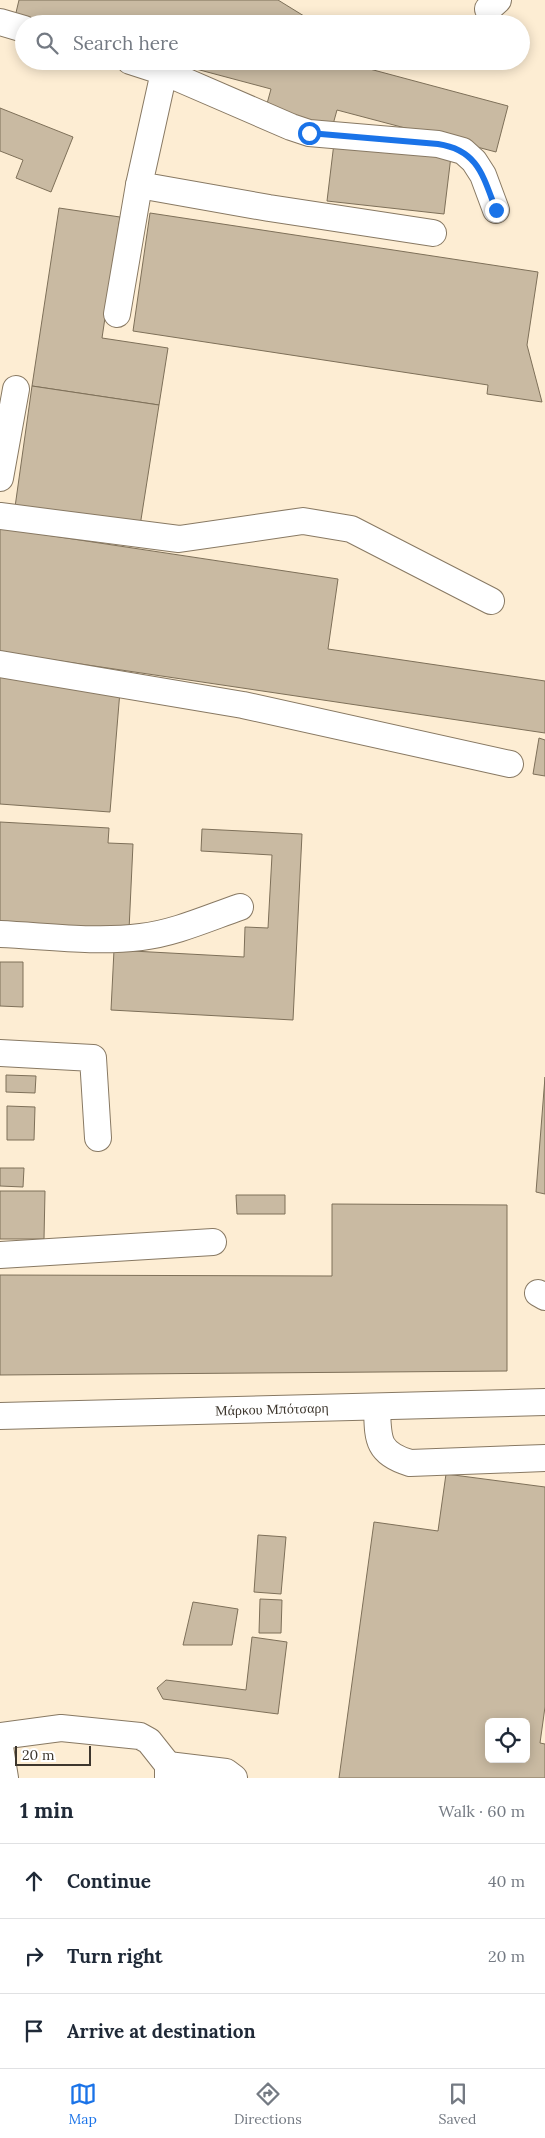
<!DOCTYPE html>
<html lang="en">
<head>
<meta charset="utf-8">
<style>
	:root { --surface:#fff; --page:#f6f6f7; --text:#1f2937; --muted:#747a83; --line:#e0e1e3; --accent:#1a73e8 }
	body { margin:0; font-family:Lora,serif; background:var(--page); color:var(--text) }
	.controls { position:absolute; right:15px; bottom:15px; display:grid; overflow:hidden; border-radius:8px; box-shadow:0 2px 12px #0003 }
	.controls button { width:45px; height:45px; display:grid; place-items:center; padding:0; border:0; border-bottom:1px solid var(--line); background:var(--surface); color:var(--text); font:25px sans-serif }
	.scale { position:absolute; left:15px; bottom:12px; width:76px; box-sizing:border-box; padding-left:5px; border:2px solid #3d362d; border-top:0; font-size:14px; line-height:18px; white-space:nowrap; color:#3d362d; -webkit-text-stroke:4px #fff; paint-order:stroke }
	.stop { position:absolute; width:15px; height:15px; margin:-11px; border:4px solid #1a73e8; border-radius:50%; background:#fff }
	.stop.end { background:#1a73e8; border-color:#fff; box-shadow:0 1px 5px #0008 }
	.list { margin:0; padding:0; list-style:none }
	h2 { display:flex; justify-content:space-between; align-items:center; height:65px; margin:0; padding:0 20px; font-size:21px }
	h2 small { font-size:16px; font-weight:400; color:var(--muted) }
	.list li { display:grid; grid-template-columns:32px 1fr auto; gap:15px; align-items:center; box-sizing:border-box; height:75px; padding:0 20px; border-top:1px solid var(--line) }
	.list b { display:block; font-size:19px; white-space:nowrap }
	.list em { font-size:16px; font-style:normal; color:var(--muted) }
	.icon { flex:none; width:28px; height:28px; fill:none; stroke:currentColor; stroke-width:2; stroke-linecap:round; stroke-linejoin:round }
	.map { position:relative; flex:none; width:545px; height:1778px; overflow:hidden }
	.search { position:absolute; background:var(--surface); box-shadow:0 2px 12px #0003; left:15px; right:15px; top:15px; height:55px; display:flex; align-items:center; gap:12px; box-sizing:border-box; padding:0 18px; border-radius:28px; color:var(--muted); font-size:19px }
	.sheet { height:290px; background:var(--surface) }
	nav { display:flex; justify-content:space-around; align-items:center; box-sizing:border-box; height:70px; border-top:1px solid var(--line); background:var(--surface); font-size:14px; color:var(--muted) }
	nav a { display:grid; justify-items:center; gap:2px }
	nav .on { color:var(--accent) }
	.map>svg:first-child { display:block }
	.building { fill:#c9baa2; stroke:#7e7059; fill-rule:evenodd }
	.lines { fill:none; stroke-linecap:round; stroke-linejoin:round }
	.minor-casing { stroke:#887963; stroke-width:28 }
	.minor { stroke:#fff; stroke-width:26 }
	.route { stroke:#1a73e8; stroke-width:6 }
	.labels { text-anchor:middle; stroke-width:5; stroke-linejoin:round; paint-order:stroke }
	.street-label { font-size:14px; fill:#3d362d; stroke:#fff }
</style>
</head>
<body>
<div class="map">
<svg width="545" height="1778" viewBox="0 0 545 1778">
	<rect width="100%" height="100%" fill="#fdedd3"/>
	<g class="building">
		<polygon points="19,0 278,0 317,24 24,24 14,21"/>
		<polygon points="166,61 352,61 351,64 508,106 496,152 337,110 332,128 265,111 271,89"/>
		<polygon points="0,108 73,137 51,192 16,178 23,160 0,151"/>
		<polygon points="334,143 451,156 444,214 327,201"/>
		<polygon points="59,208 120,217 102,338 168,348 159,405 32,386"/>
		<polygon points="150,213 538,272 527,345 542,402 487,394 488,385 133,331"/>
		<polygon points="32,386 159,405 140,526 15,507"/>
		<polygon points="0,528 338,579 328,649 545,681 545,733 0,652"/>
		<polygon points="0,672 120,691 110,812 0,804"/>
		<polygon points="539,738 545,740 545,776 533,774"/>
		<polygon points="0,822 109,828 108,843 133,844 129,930 0,924"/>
		<polygon points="202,829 302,834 293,1020 111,1010 114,950 244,957 245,927 268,928 272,855 201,851"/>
		<polygon points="0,962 23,962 23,1007 0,1006"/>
		<polygon points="6,1075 36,1076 35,1093 6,1092"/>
		<polygon points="545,1077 545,1194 536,1192"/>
		<polygon points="7,1106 35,1107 34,1140 7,1140"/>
		<polygon points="0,1168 24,1168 23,1187 0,1186"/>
		<polygon points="0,1191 45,1191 44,1239 0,1239"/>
		<polygon points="236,1195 285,1195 285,1214 237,1214"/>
		<polygon points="332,1204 507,1205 507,1371 0,1375 0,1275 332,1276"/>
		<path d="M446,1474l99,13v220l-5,36 5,1v34h-206l35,-256 64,9zM489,1722h37v37h-37z"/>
		<polygon points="258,1535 286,1537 281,1594 254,1592"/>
		<polygon points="260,1599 282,1600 281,1633 259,1633"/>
		<polygon points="193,1602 238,1609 232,1645 183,1645"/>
		<polygon points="252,1637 287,1642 278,1714 163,1699 157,1688 166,1680 246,1690"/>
	</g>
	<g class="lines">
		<defs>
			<g id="minor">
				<polyline points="488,9 498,0"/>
				<polyline points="0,22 24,29"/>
				<polyline points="130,61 164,72 139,185 269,208 433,233"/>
				<polyline points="164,72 291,127 309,133 438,144 463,151 474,161 483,175 496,210"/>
				<polyline points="117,314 139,185"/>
				<polyline points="0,478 16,389"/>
				<polyline points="0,516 179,539 303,521 351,529 491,601"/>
				<polyline points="0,664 243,705 510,764"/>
				<path d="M0,934c46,2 95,9 141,3 34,-4 67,-19 99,-30"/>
				<polyline points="0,1053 93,1058 98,1138"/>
				<polyline points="0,1255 213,1242"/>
				<polyline points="538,1293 545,1297"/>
				<path d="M377,1407c1,31 -1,46 33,56l135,-5"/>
				<path id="s1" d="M0,1416l545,-14"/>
				<polyline points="0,1736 61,1728 140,1736 149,1741 168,1765 168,1778"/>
				<polyline points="0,1747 5,1778"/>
				<polyline points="168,1765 226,1772 234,1778"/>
			</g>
		</defs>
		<use href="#minor" class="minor-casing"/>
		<use href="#minor" class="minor"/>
	</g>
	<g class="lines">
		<path class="route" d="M309,133l129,11c40,6 45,32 58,66"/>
	</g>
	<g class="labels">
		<g class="street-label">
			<text dy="5" stroke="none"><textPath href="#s1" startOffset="272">Μάρκου Μπότσαρη</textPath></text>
		</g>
	</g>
</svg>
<div class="controls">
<button><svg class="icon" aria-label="locate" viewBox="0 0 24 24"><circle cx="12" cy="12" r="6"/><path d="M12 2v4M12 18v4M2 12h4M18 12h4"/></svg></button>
</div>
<div class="scale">20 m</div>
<div class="stop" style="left:309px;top:133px"></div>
<div class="stop end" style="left:496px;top:210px"></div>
<div class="search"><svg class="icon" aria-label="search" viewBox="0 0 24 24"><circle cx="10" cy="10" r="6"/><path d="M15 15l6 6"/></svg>Search here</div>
</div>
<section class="sheet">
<h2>1 min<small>Walk · 60 m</small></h2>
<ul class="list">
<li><svg class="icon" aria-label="ahead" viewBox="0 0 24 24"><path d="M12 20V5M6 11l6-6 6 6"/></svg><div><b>Continue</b></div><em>40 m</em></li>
<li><svg class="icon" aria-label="right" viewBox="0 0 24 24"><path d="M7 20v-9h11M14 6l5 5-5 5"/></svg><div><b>Turn right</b></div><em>20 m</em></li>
<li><svg class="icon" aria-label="arrive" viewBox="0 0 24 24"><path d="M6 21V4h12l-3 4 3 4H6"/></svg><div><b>Arrive at destination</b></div></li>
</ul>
</section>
<nav>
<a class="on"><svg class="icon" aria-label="map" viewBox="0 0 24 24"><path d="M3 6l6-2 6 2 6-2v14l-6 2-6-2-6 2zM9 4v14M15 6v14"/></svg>Map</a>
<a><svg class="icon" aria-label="directions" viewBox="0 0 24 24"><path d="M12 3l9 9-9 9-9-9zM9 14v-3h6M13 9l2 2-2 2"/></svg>Directions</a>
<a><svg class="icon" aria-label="saved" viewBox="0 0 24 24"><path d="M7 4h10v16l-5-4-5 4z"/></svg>Saved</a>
</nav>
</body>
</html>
